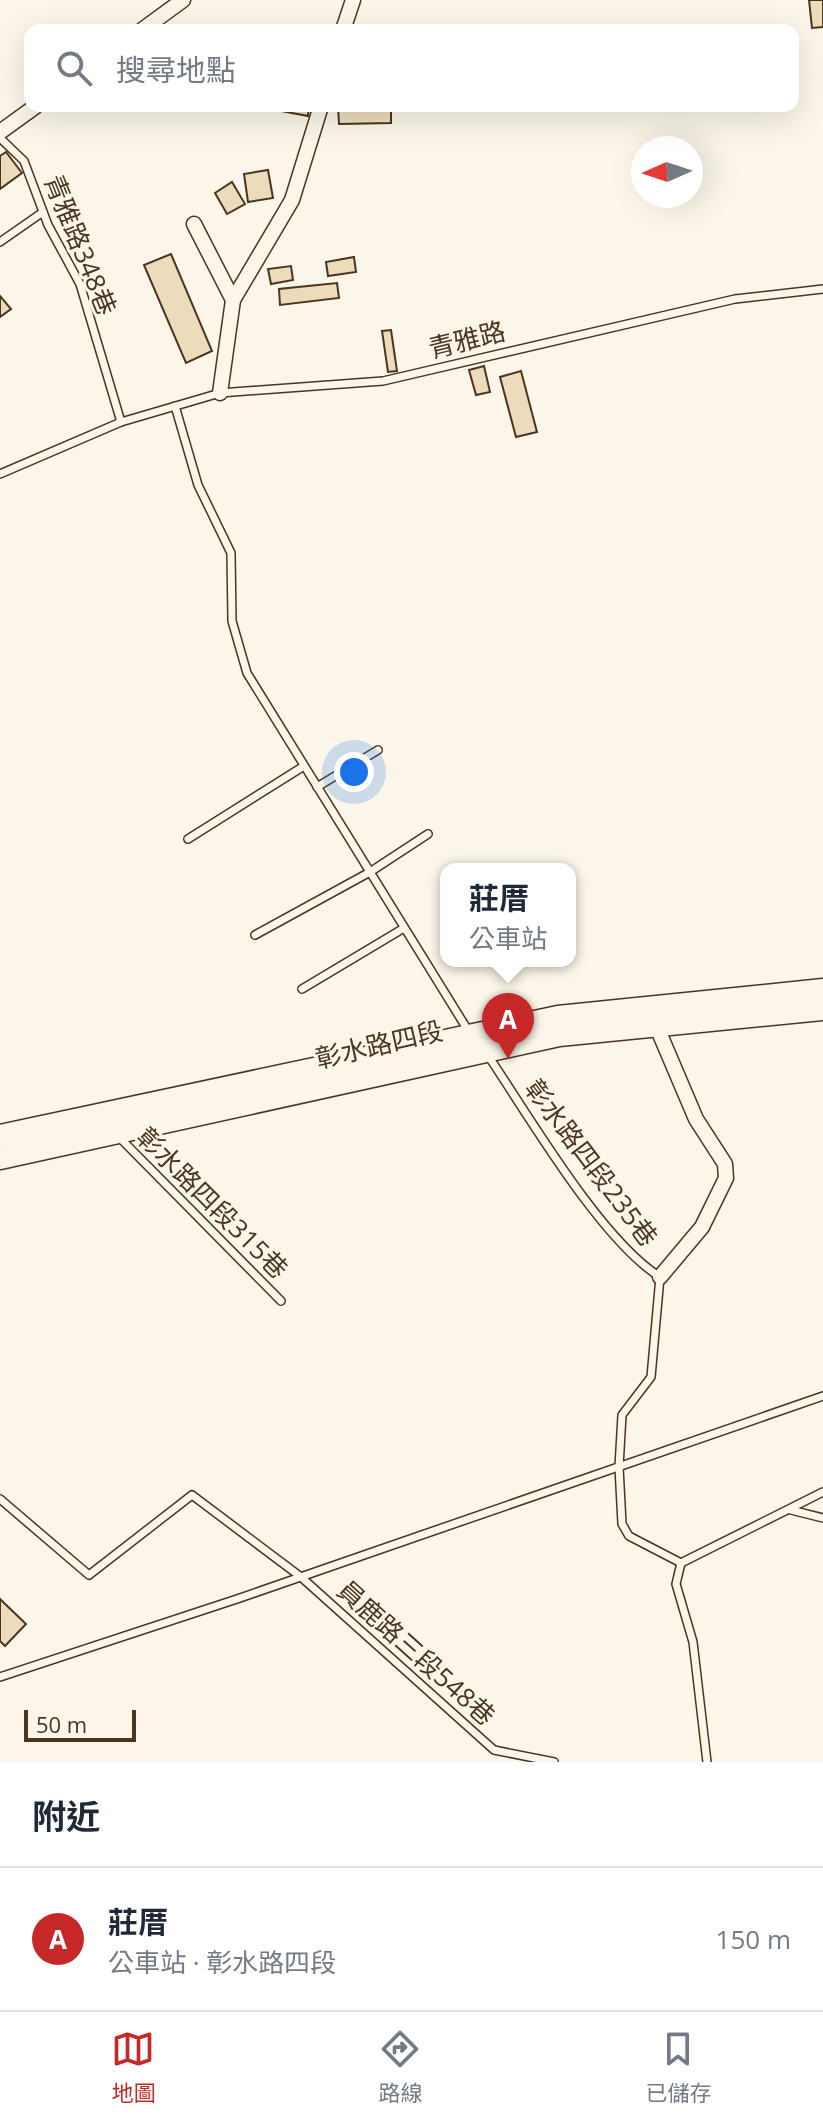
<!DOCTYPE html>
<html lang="zh-TW">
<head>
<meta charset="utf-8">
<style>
	:root { --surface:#fff; --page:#f6f6f7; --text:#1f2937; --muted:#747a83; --line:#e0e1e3; --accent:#c62828 }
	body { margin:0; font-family:"Open Sans","Noto Sans TC",sans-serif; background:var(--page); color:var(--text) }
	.compass { position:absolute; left:631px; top:136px; width:72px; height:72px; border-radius:50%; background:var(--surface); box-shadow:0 8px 32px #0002; rotate:267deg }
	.scale { position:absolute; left:24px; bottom:20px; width:112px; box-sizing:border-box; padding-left:8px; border:4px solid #4a3520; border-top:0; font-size:22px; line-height:28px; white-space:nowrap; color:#4a3520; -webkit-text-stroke:6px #fbf6e9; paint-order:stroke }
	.you { position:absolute; left:354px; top:772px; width:28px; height:28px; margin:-20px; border:6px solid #fff; border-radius:50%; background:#1a73e8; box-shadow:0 0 0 12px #1a73e833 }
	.badge { display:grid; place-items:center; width:52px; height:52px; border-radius:50%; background:var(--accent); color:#fff; font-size:26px; font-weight:700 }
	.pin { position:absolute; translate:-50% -66px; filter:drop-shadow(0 2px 4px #0008) }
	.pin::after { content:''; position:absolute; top:42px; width:28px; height:24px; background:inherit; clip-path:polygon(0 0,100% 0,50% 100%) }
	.popup { position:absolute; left:440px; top:863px; width:136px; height:104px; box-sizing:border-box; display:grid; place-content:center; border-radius:16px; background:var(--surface); filter:drop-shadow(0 2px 6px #0005); font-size:26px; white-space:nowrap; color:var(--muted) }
	.popup b { font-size:30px; color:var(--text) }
	.popup::after { content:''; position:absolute; left:50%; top:100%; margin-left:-16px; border:16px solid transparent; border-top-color:var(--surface) }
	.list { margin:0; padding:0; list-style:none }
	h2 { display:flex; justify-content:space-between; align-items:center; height:104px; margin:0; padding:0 32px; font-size:34px }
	h2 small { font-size:26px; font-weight:400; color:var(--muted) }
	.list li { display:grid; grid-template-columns:52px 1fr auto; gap:24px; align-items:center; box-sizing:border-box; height:144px; padding:0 32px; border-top:2px solid var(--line) }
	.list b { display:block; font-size:30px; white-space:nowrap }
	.list p { margin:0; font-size:26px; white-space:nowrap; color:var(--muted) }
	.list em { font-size:26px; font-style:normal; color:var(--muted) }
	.icon { flex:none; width:44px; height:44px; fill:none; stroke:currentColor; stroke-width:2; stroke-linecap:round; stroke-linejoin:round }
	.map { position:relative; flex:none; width:823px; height:1762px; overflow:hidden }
	.search { position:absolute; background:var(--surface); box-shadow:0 8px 32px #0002; left:24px; right:24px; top:24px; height:88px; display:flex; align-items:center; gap:20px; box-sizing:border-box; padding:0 28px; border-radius:16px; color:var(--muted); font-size:30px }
	.sheet { height:248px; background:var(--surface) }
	nav { display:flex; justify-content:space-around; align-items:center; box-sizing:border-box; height:112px; border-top:2px solid var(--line); background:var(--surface); font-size:22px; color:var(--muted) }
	nav a { display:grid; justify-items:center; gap:4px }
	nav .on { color:var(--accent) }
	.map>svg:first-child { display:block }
	.building { fill:#ecdcbc; stroke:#4a3520; stroke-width:2 }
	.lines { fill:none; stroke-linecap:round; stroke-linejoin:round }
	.lane-casing { stroke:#4a3520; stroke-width:10 }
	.street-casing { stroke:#4a3520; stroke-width:17 }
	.primary-casing { stroke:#4a3520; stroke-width:25 }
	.lane { stroke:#fbf6e9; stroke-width:7 }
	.street { stroke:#fbf6e9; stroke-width:14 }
	.primary { stroke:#fbf6e9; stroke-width:22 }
	.labels { text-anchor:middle; stroke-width:6; stroke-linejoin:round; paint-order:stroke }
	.street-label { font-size:26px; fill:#4a3520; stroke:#fbf6e9 }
</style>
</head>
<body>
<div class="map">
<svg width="823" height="1762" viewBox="0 0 823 1762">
	<rect width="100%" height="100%" fill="#fbf6e9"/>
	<g class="building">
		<polygon points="809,0 823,0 823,27 812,28"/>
		<polygon points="282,106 309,106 308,116 281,111"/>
		<polygon points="338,106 391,106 391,123 339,124"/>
		<polygon points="6,152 22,173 0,189 0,156"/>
		<polygon points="268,170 273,198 248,202 244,174"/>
		<polygon points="232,182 245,204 227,214 215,193"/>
		<polygon points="171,254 212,351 186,363 144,265"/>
		<polygon points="354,257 356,272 328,276 326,262"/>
		<polygon points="291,266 293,280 271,284 268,269"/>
		<polygon points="337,283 339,298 280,305 279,289"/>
		<polygon points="0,296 11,309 0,317"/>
		<polygon points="391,330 397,371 388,372 382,331"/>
		<polygon points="484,366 490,392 476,395 469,370"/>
		<polygon points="521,371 537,432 516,437 500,377"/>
		<polygon points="0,1599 26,1624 5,1646 0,1641"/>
	</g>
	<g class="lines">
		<defs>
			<g id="lane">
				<polyline points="0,138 24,161 48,225 80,284 121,422"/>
				<polyline points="0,242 43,212"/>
				<polyline points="175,406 198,485 231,553 232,621 247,673 469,1032"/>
				<polyline points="0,474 121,422 220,393 383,381 735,299 823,289"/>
				<polyline points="317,787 378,750"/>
				<polyline points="188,839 304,766"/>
				<polyline points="255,935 370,872 428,834"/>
				<polyline points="302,989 404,928"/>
				<path d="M487,1054c42,62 113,185 173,223l-9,100 -29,38 -3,52 3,57 7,12 52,27"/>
				<polyline points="119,1137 281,1301"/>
				<polyline points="0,1499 89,1575 192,1495 301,1577 494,1750 554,1762"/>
				<polyline points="791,1510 823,1518"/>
				<polyline points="0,1677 237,1599 823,1396"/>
				<polyline points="707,1762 693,1642 676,1584 681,1563 823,1492"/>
			</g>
			<g id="street">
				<polyline points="142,30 183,0"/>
				<polyline points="343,30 353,0"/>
				<polyline points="0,132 36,106"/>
				<polyline points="194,224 233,300"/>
				<polyline points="220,393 233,300 292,200 321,106"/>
				<polyline points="656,1025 696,1119 725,1164 726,1178 702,1227 660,1277"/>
			</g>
			<g id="primary">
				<polyline points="0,1136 558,1017 823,990"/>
				<polyline points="0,1158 559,1035 823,1009"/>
			</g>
		</defs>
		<use href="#lane" class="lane-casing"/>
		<use href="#street" class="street-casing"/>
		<use href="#primary" class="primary-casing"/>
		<use href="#lane" class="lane"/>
		<use href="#street" class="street"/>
		<use href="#primary" class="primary"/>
	</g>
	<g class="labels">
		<g class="street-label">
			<text transform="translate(80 245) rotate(68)" y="9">青雅路348巷</text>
			<text transform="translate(467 340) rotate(-14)" y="9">青雅路</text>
			<text transform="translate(379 1045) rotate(-13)" y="9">彰水路四段</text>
			<text transform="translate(591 1163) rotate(53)" y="9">彰水路四段235巷</text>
			<text transform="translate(212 1203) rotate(45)" y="9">彰水路四段315巷</text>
			<text transform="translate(416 1653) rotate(42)" y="9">員鹿路三段548巷</text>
		</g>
	</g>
</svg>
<svg class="compass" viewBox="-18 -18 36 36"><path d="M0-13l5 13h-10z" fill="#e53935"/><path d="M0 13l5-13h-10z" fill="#747a83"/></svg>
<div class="scale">50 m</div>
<div class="you"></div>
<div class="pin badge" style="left:508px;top:1059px">A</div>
<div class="popup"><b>莊厝</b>公車站</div>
<div class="search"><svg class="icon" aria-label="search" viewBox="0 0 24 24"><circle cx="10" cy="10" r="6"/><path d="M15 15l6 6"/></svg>搜尋地點</div>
</div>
<section class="sheet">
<h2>附近<small></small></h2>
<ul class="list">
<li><span class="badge">A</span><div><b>莊厝</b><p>公車站 · 彰水路四段</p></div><em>150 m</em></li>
</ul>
</section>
<nav>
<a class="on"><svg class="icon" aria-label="map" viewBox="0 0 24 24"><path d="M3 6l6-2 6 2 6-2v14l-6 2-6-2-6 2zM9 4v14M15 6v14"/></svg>地圖</a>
<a><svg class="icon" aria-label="directions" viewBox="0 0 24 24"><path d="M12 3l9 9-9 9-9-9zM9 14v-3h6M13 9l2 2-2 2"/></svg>路線</a>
<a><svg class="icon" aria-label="saved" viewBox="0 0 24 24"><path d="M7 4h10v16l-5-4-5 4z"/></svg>已儲存</a>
</nav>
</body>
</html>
